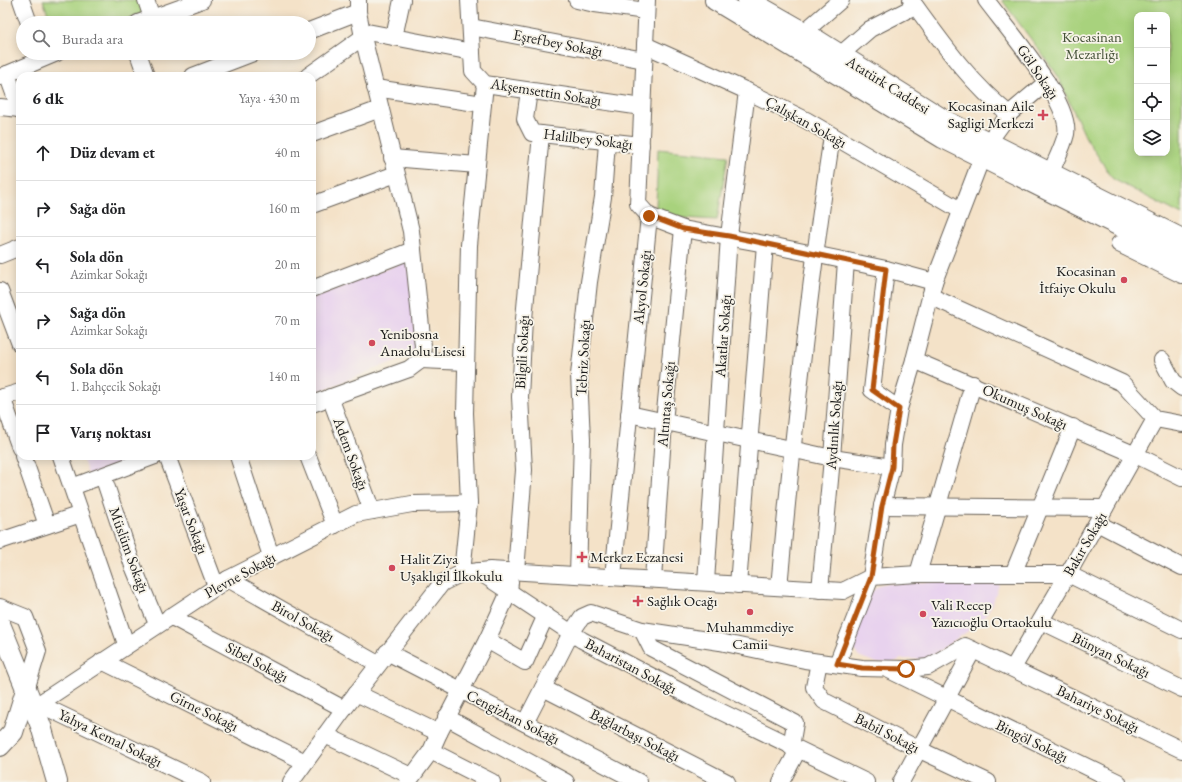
<!DOCTYPE html>
<html lang="tr">
<head>
<meta charset="utf-8">
<style>
	:root { --surface:#fff; --page:#f6f6f6; --text:#202124; --muted:#757577; --line:#e0e0e0 }
	body { margin:0; font-family:"EB Garamond",serif; background:var(--page); color:var(--text) }
	.controls { position:absolute; right:12px; top:12px; display:grid; overflow:hidden; border-radius:8px; box-shadow:0 2px 10px #0003 }
	.controls button { width:36px; height:36px; display:grid; place-items:center; padding:0; border:0; border-bottom:1px solid var(--line); background:var(--surface); color:var(--text); font:20px sans-serif }
	.stop { position:absolute; width:12px; height:12px; margin:-9px; border:3px solid #b45309; border-radius:50%; background:#fff }
	.stop.end { background:#b45309; border-color:#fff; box-shadow:0 1px 4px #0008 }
	.list { margin:0; padding:0; list-style:none }
	h2 { display:flex; justify-content:space-between; align-items:center; height:52px; margin:0; padding:0 16px; font-size:17px }
	h2 small { font-size:13px; font-weight:400; color:var(--muted) }
	.list li { display:grid; grid-template-columns:26px 1fr auto; gap:12px; align-items:center; box-sizing:border-box; height:56px; padding:0 16px; border-top:1px solid var(--line) }
	.list b { display:block; font-size:15px; white-space:nowrap }
	.list p { margin:0; font-size:13px; white-space:nowrap; color:var(--muted) }
	.list em { font-size:13px; font-style:normal; color:var(--muted) }
	.icon { flex:none; width:22px; height:22px; fill:none; stroke:currentColor; stroke-width:2; stroke-linecap:round; stroke-linejoin:round }
	.map { position:relative; flex:none; width:1182px; height:782px; overflow:hidden }
	.search { position:absolute; background:var(--surface); box-shadow:0 2px 10px #0003; left:16px; top:16px; width:300px; height:44px; display:flex; align-items:center; gap:10px; box-sizing:border-box; padding:0 14px; border-radius:22px; color:var(--muted); font-size:15px }
	.panel { position:absolute; background:var(--surface); box-shadow:0 2px 10px #0003; left:16px; top:72px; width:300px; height:388px; border-radius:12px }
	.map>svg:first-child { display:block }
	.built { fill:#e8d2ee }
	.green { fill:#a8d27d; stroke:#62774c; fill-rule:evenodd }
	.lines { fill:none; stroke-linecap:round; stroke-linejoin:round }
	.minor-casing { stroke:#686158; stroke-width:18 }
	.major-casing { stroke:#686158; stroke-width:22 }
	.minor { stroke:#fff; stroke-width:16 }
	.major { stroke:#fff; stroke-width:20 }
	.route { stroke:#b45309; stroke-width:5 }
	.poi-dot { fill:#d1495b; stroke:#f7f3e8; stroke-width:1.5 }
	.labels { text-anchor:middle; stroke-width:3.5; stroke-linejoin:round; paint-order:stroke }
	.park-label { font-size:15px; fill:#465339; stroke:#f7f3e8 }
	.street-label { font-size:15px; fill:#1c1c1c; stroke:#f7f3e8 }
	.poi-label { font-size:15px; fill:#1c1c1c; stroke:#f7f3e8; text-anchor:start }
</style>
</head>
<body>
<div class="map">
<svg width="1182" height="782" viewBox="0 0 1182 782">
	<rect width="100%" height="100%" fill="#f7f3e8"/>
	<filter id="ink" filterUnits="userSpaceOnUse"><feTurbulence type="fractalNoise" baseFrequency=".025" numOctaves="2"/><feDisplacementMap in="SourceGraphic" scale="8" xChannelSelector="R" yChannelSelector="G"/><feConvolveMatrix kernelMatrix="1 2 1 2 8 2 1 2 1" color-interpolation-filters="sRGB"/></filter>
	<filter id="wash" filterUnits="userSpaceOnUse"><feTurbulence type="fractalNoise" baseFrequency=".012" numOctaves="4" result="noise"/><feDisplacementMap in="SourceGraphic" scale="16" xChannelSelector="R" yChannelSelector="G"/><feGaussianBlur stdDeviation="0.9" result="paint"/><feColorMatrix in="noise" values="0 0 0 0 0 0 0 0 0 0 0 0 0 0 0 0 0 1.4 0 .05"/><feComposite in="paint" operator="in"/></filter>
	<g filter="url(#wash)">
		<rect width="100%" height="100%" fill="#f4e2c8"/>
		<g class="built">
			<polygon points="409,260 418,352 312,394 312,298"/>
			<polygon points="81,456 143,456 89,476"/>
			<polygon points="1001,579 992,605 981,622 927,659 901,659 894,662 877,663 858,656 849,641 868,594 882,584"/>
		</g>
		<g class="green">
			<polygon points="43,0 142,0 146,12 115,23 51,23"/>
			<path d="M1002,0h180v215l-69,-36 -27,-41 -30,-65zM1137,15h30v138h-30z"/>
			<polygon points="658,149 728,156 717,220 667,217 656,207"/>
		</g>
	</g>
	<g filter="url(#ink)">
		<g class="lines">
			<defs>
				<g id="minor">
					<polyline points="21,0 29,23"/>
					<polyline points="146,0 152,18"/>
					<polyline points="469,0 473,71 485,84 642,107"/>
					<polyline points="577,0 595,4 646,11"/>
					<path d="M911,0c30,41 58,82 98,114l38,-32"/>
					<path d="M986,0c19,26 86,103 80,134 -3,13 -11,28 -16,40"/>
					<polyline points="138,23 202,0"/>
					<polyline points="471,27 644,60"/>
					<polyline points="309,31 358,12"/>
					<polyline points="362,31 472,52"/>
					<polyline points="804,32 841,0"/>
					<polyline points="394,37 402,0"/>
					<polyline points="645,45 747,91 806,120 960,210"/>
					<polyline points="138,53 146,76"/>
					<polyline points="840,55 870,29 915,6"/>
					<polyline points="7,74 20,110"/>
					<polyline points="193,76 253,53"/>
					<polyline points="308,76 363,37"/>
					<polyline points="0,77 57,53"/>
					<polyline points="375,88 483,104"/>
					<polyline points="529,91 525,119 532,133 641,145"/>
					<polyline points="0,107 20,109"/>
					<polyline points="312,134 380,109"/>
					<polyline points="988,143 1009,114"/>
					<polyline points="392,158 477,165"/>
					<polyline points="312,205 396,174"/>
					<polyline points="649,216 683,229 765,244 886,269 934,282"/>
					<polyline points="1119,244 1182,275"/>
					<polyline points="0,255 20,247"/>
					<polyline points="886,269 872,390 899,409"/>
					<polyline points="312,289 413,250"/>
					<polyline points="0,291 20,344"/>
					<polyline points="930,296 1122,383 1155,419 1182,424"/>
					<polyline points="421,360 466,362"/>
					<polyline points="914,360 1136,455 1182,478"/>
					<polyline points="1162,360 1173,381 1182,388"/>
					<polyline points="2,397 20,448"/>
					<polyline points="330,397 372,511"/>
					<polyline points="0,398 20,392"/>
					<polyline points="312,404 409,369 421,360 423,346 411,231 363,37 358,12 358,0"/>
					<polyline points="629,414 832,458 892,467"/>
					<polyline points="23,456 47,525"/>
					<polyline points="61,456 126,644"/>
					<polyline points="167,456 216,586"/>
					<polyline points="238,456 271,556"/>
					<polyline points="308,456 335,525"/>
					<polyline points="103,476 133,566 157,624"/>
					<polyline points="72,487 155,456"/>
					<polyline points="882,506 1105,508"/>
					<polyline points="1097,523 1182,567"/>
					<polyline points="0,541 81,514"/>
					<polyline points="478,571 582,640 699,701 866,782"/>
					<polyline points="516,571 524,470 520,397 524,319 541,134"/>
					<polyline points="462,573 469,503 465,413 469,245 485,84"/>
					<polyline points="918,574 973,384"/>
					<polyline points="1013,574 1073,427"/>
					<polyline points="578,575 582,440 579,375 589,282 603,197 607,142"/>
					<polyline points="613,577 649,216 638,204 647,0"/>
					<polyline points="228,579 378,664"/>
					<polyline points="653,579 664,422 683,229"/>
					<polyline points="706,582 729,236 747,91"/>
					<polyline points="738,585 765,244"/>
					<path d="M779,587c14,-151 30,-301 53,-451"/>
					<polyline points="820,590 832,458 846,261"/>
					<polyline points="0,607 25,617 38,651 26,690"/>
					<polyline points="170,616 344,709"/>
					<polyline points="1041,621 1182,689"/>
					<polyline points="642,630 651,648 795,723 791,747"/>
					<polyline points="487,640 525,662 546,615"/>
					<polyline points="387,652 639,782"/>
					<polyline points="102,661 305,762"/>
					<polyline points="819,662 814,687 824,701 920,750 988,782"/>
					<polyline points="837,664 871,577 918,574 1068,574 1182,630"/>
					<polyline points="1013,668 1068,574 1155,419"/>
					<polyline points="889,670 1118,782"/>
					<polyline points="543,688 727,782"/>
					<polyline points="356,693 439,733 431,751 408,782"/>
					<polyline points="39,704 202,782"/>
					<polyline points="34,707 228,579 356,514 412,504 469,503"/>
					<polyline points="446,717 566,782"/>
					<polyline points="525,723 571,633 582,617 591,613 642,630 720,642 805,660 862,668 906,669 928,667 965,646 1182,750"/>
					<polyline points="439,733 487,640 509,592 510,582"/>
					<polyline points="325,735 411,776"/>
					<polyline points="431,751 492,782"/>
					<polyline points="291,782 344,709 442,583 462,573 490,570 843,591 871,577 882,506 892,467 893,445 899,409 914,360 934,282 982,157"/>
					<polyline points="781,782 798,750"/>
					<polyline points="901,782 973,650"/>
				</g>
				<g id="major">
					<polyline points="715,0 943,138 1182,257"/>
					<polyline points="748,0 804,32 944,120 1182,239"/>
					<polyline points="0,624 41,726 57,782"/>
					<polyline points="0,746 13,732 26,690"/>
				</g>
			</defs>
			<use href="#minor" class="minor-casing"/>
			<use href="#major" class="major-casing"/>
			<use href="#minor" class="minor"/>
			<use href="#major" class="major"/>
		</g>
	</g>
	<g class="lines" filter="url(#ink)">
		<polyline class="route" points="649,216 683,229 729,236 886,269 872,390 899,409 893,445 892,467 882,506 871,577 837,664 862,668 906,669"/>
	</g>
	<g class="poi-dot">
		<path d="M1041 109h4v4h4v4h-4v4h-4v-4h-4v-4h4z"/>
		<circle cx="1124" cy="280" r="4"/>
		<circle cx="372" cy="343" r="4"/>
		<path d="M580 551h4v4h4v4h-4v4h-4v-4h-4v-4h4z"/>
		<circle cx="392" cy="568" r="4"/>
		<path d="M636 595h4v4h4v4h-4v4h-4v-4h-4v-4h4z"/>
		<circle cx="750" cy="612" r="4"/>
		<circle cx="923" cy="614" r="4"/>
	</g>
	<g class="labels">
		<g class="park-label">
			<text x="1092" y="42">Kocasinan<tspan x="1092" dy="17">Mezarlığı</tspan></text>
		</g>
		<g class="street-label">
			<text transform="translate(558 43) rotate(11)" y="5">Eşrefbey Sokağı</text>
			<text transform="translate(1038 72) rotate(56)" y="5">Göl Sokağı</text>
			<text transform="translate(888 85) rotate(32)" y="5">Atatürk Caddesi</text>
			<text transform="translate(546 92) rotate(9)" y="5">Akşemsettin Sokağı</text>
			<text transform="translate(806 122) rotate(29)" y="5">Çalışkan Sokağı</text>
			<text transform="translate(588 139) rotate(7)" y="5">Halilbey Sokağı</text>
			<text transform="translate(642 287) rotate(-84)" y="5">Akyol Sokağı</text>
			<text transform="translate(723 336) rotate(-86)" y="5">Akatlar Sokağı</text>
			<text transform="translate(522 352) rotate(-87)" y="5">Bilgili Sokağı</text>
			<text transform="translate(583 358) rotate(-87)" y="5">Tebriz Sokağı</text>
			<text transform="translate(666 404) rotate(-85)" y="5">Altıntaş Sokağı</text>
			<text transform="translate(1025 407) rotate(24)" y="5">Okumuş Sokağı</text>
			<text transform="translate(834 425) rotate(-86)" y="5">Aydınlık Sokağı</text>
			<text transform="translate(351 454) rotate(70)" y="5">Adem Sokağı</text>
			<text transform="translate(191 521) rotate(69)" y="5">Yaşar Sokağı</text>
			<text transform="translate(1085 544) rotate(-60)" y="5">Bakır Sokağı</text>
			<text transform="translate(129 550) rotate(70)" y="5">Müslüm Sokağı</text>
			<text transform="translate(240 575) rotate(-29)" y="5">Plevne Sokağı</text>
			<text transform="translate(303 621) rotate(29)" y="5">Birol Sokağı</text>
			<text transform="translate(1111 655) rotate(26)" y="5">Bünyan Sokağı</text>
			<text transform="translate(257 662) rotate(28)" y="5">Sibel Sokağı</text>
			<text transform="translate(631 666) rotate(28)" y="5">Baharistan Sokağı</text>
			<text transform="translate(1098 709) rotate(26)" y="5">Bahariye Sokağı</text>
			<text transform="translate(204 711) rotate(26)" y="5">Girne Sokağı</text>
			<text transform="translate(513 717) rotate(27)" y="5">Cengizhan Sokağı</text>
			<text transform="translate(887 733) rotate(27)" y="5">Babil Sokağı</text>
			<text transform="translate(635 735) rotate(27)" y="5">Bağlarbaşı Sokağı</text>
			<text transform="translate(110 738) rotate(26)" y="5">Yahya Kemal Sokağı</text>
			<text transform="translate(1032 741) rotate(26)" y="5">Bingöl Sokağı</text>
		</g>
		<g class="poi-label">
			<text x="1034" y="111" text-anchor="end">Kocasinan Aile<tspan x="1034" dy="17">Sagligi Merkezi</tspan></text>
			<text x="1116" y="276" text-anchor="end">Kocasinan<tspan x="1116" dy="17">İtfaiye Okulu</tspan></text>
			<text x="380" y="339">Yenibosna<tspan x="380" dy="17">Anadolu Lisesi</tspan></text>
			<text x="590" y="562">Merkez Eczanesi</text>
			<text x="400" y="564">Halit Ziya<tspan x="400" dy="17">Uşaklıgil İlkokulu</tspan></text>
			<text x="647" y="606">Sağlık Ocağı</text>
			<text x="931" y="610">Vali Recep<tspan x="931" dy="17">Yazıcıoğlu Ortaokulu</tspan></text>
			<text x="750" y="632" text-anchor="middle">Muhammediye<tspan x="750" dy="17">Camii</tspan></text>
		</g>
	</g>
</svg>
<div class="controls">
<button>+</button>
<button>−</button>
<button><svg class="icon" aria-label="locate" viewBox="0 0 24 24"><circle cx="12" cy="12" r="6"/><path d="M12 2v4M12 18v4M2 12h4M18 12h4"/></svg></button>
<button><svg class="icon" aria-label="layers" viewBox="0 0 24 24"><path d="M12 4l9 5-9 5-9-5zM3 14l9 5 9-5"/></svg></button>
</div>
<div class="stop" style="left:906px;top:669px"></div>
<div class="stop end" style="left:649px;top:216px"></div>
<div class="search"><svg class="icon" aria-label="search" viewBox="0 0 24 24"><circle cx="10" cy="10" r="6"/><path d="M15 15l6 6"/></svg>Burada ara</div>
<section class="panel">
<h2>6 dk<small>Yaya · 430 m</small></h2>
<ul class="list">
<li><svg class="icon" aria-label="ahead" viewBox="0 0 24 24"><path d="M12 20V5M6 11l6-6 6 6"/></svg><div><b>Düz devam et</b></div><em>40 m</em></li>
<li><svg class="icon" aria-label="right" viewBox="0 0 24 24"><path d="M7 20v-9h11M14 6l5 5-5 5"/></svg><div><b>Sağa dön</b></div><em>160 m</em></li>
<li><svg class="icon" aria-label="left" viewBox="0 0 24 24"><path d="M17 20v-9H6M10 6l-5 5 5 5"/></svg><div><b>Sola dön</b><p>Azimkar Sokağı</p></div><em>20 m</em></li>
<li><svg class="icon" aria-label="right" viewBox="0 0 24 24"><path d="M7 20v-9h11M14 6l5 5-5 5"/></svg><div><b>Sağa dön</b><p>Azimkar Sokağı</p></div><em>70 m</em></li>
<li><svg class="icon" aria-label="left" viewBox="0 0 24 24"><path d="M17 20v-9H6M10 6l-5 5 5 5"/></svg><div><b>Sola dön</b><p>1. Bahçecik Sokağı</p></div><em>140 m</em></li>
<li><svg class="icon" aria-label="arrive" viewBox="0 0 24 24"><path d="M6 21V4h12l-3 4 3 4H6"/></svg><div><b>Varış noktası</b></div></li>
</ul>
</section>
</div>
</body>
</html>
